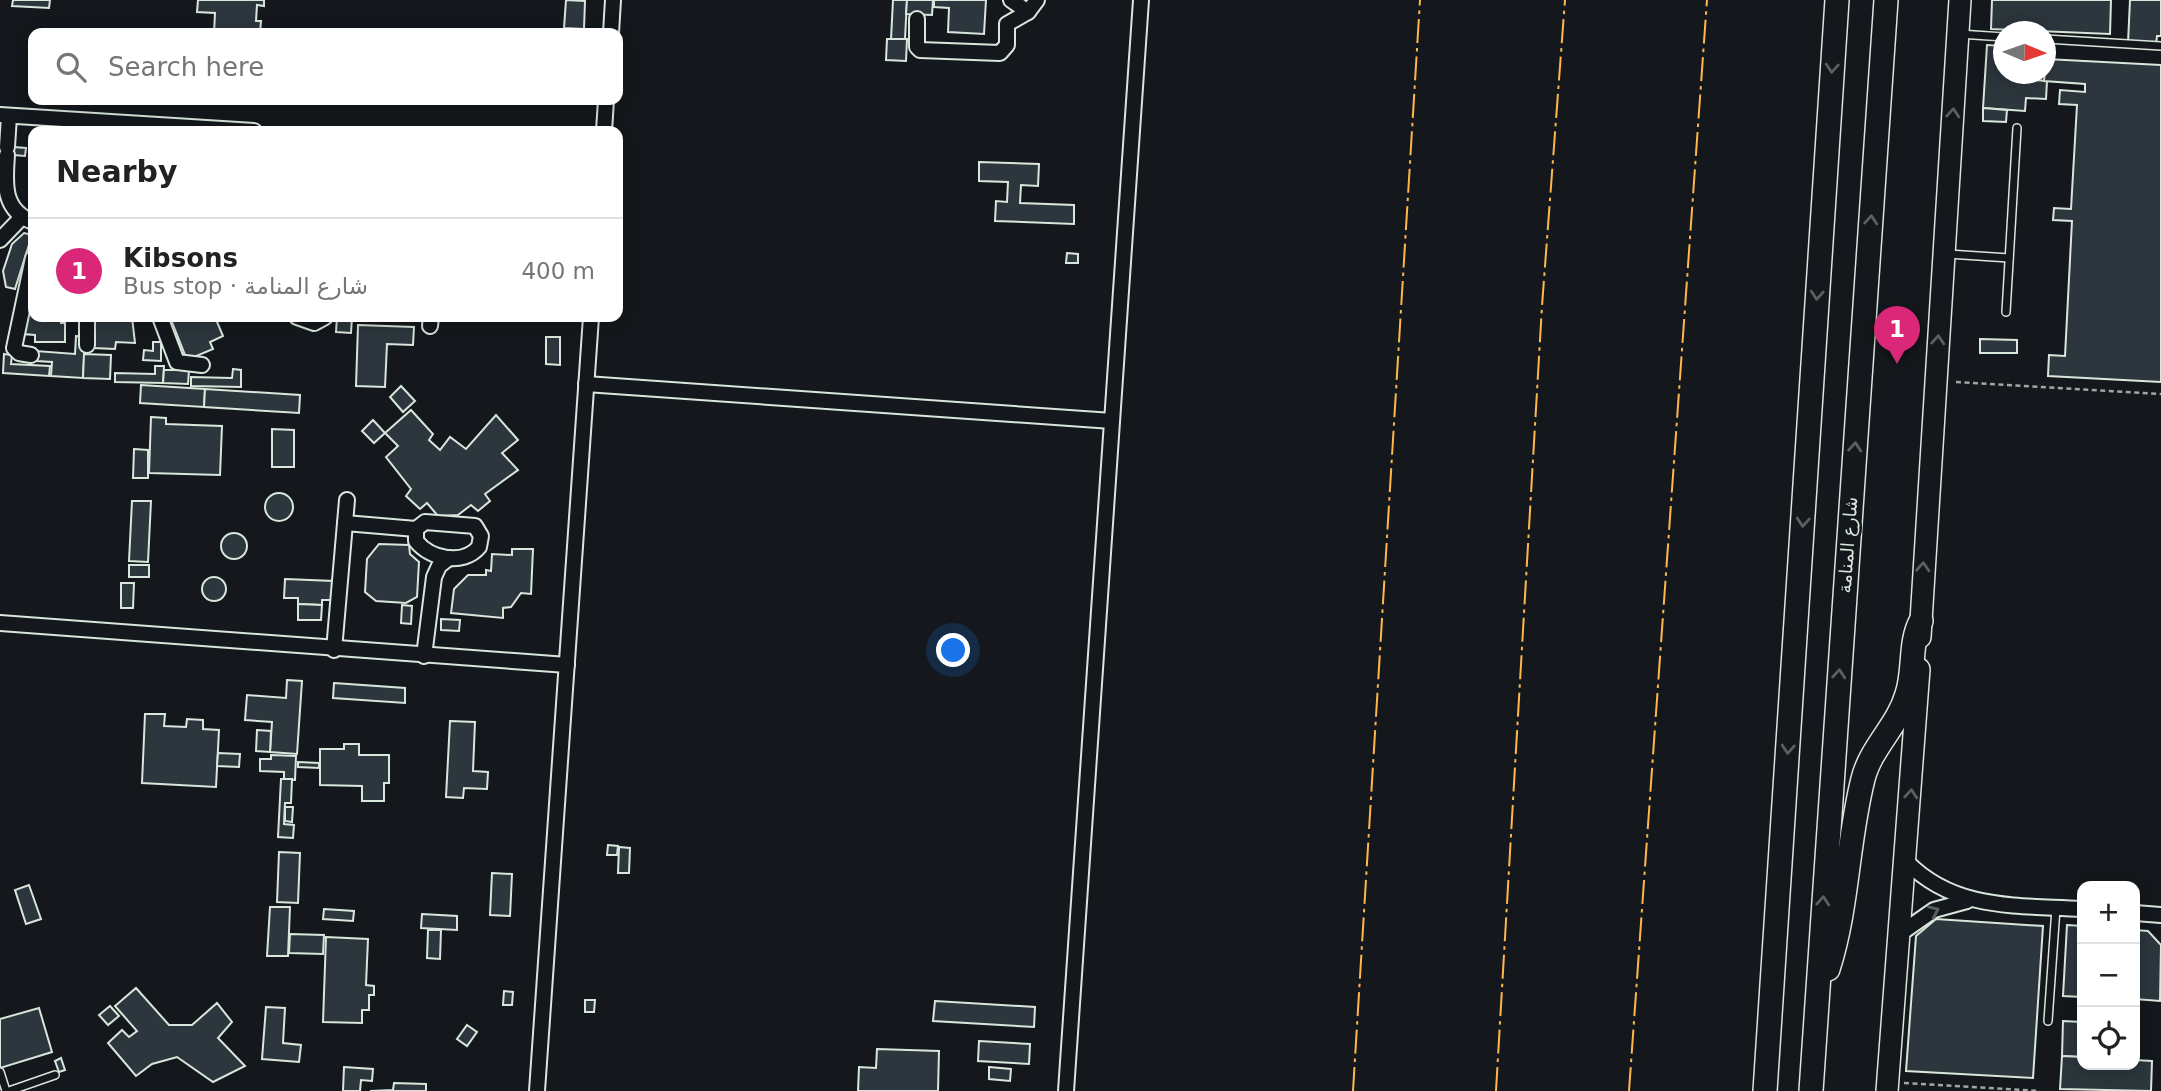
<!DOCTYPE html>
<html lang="en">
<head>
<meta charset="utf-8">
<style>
	:root { --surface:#fff; --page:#f2f2f2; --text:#222; --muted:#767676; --line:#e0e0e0; --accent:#db2777 }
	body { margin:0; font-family:"DejaVu Sans",Vazirmatn,sans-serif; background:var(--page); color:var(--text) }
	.controls { position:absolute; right:21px; bottom:21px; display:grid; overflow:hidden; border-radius:14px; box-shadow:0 4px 18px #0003 }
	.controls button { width:63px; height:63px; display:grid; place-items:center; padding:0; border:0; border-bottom:2px solid var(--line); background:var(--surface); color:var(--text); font:35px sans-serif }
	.compass { position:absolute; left:1993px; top:21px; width:63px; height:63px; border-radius:50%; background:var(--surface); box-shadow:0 4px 18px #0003; rotate:92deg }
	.you { position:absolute; left:954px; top:651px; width:24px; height:24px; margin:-18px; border:5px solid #fff; border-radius:50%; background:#1a73e8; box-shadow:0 0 0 10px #1a73e833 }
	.badge { display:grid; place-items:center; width:46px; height:46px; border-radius:50%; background:var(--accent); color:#fff; font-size:23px; font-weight:700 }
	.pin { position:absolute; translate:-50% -58px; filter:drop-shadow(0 2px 4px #0008) }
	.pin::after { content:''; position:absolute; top:37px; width:24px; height:21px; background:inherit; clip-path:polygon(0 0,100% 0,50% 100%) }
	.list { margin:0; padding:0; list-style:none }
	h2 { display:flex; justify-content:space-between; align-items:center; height:91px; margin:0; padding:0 28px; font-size:30px }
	h2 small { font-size:23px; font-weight:400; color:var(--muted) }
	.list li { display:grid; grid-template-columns:46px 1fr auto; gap:21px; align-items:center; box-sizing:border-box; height:105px; padding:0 28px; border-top:2px solid var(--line) }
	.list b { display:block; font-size:26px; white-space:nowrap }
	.list p { margin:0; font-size:23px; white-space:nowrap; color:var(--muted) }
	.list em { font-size:23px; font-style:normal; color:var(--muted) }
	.icon { flex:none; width:38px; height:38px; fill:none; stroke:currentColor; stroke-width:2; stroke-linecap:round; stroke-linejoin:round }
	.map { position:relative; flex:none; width:2161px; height:1091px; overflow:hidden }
	.search { position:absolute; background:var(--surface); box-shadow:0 4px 18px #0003; left:28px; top:28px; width:595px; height:77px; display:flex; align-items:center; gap:18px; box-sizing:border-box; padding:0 24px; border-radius:14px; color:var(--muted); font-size:26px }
	.panel { position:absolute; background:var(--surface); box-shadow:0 4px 18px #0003; left:28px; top:126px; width:595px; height:196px; border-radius:14px }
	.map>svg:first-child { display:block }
	.building { fill:#2c363c; stroke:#d8e6dc; stroke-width:2 }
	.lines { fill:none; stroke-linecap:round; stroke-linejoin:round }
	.lane-casing { stroke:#d8e6dc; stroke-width:10 }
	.street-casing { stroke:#d8e6dc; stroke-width:18 }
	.secondary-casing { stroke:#d8e6dc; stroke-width:24 }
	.primary-casing { stroke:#d8e6dc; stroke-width:26 }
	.path { stroke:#9da8a2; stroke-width:2.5; stroke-dasharray:5 3.5; stroke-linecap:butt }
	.lane { stroke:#14181c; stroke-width:7 }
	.street { stroke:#14181c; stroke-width:14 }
	.secondary { stroke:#14181c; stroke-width:21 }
	.primary { stroke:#14181c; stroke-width:23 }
	.power { stroke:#ffb74d; stroke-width:2; stroke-dasharray:24 5 3.5 5; stroke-linecap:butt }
	.oneway { stroke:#59605f }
	.labels { text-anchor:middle; stroke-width:5; stroke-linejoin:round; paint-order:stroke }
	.street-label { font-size:18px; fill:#d8e6dc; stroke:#14181c }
</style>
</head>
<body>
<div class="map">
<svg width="2161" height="1091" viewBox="0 0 2161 1091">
	<rect width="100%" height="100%" fill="#14181c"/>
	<g class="building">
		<polygon points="13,0 50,0 49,8 12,6"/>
		<polygon points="198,0 264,0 264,6 257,5 256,21 261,21 260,33 214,33 215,13 197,12"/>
		<polygon points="566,0 585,1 584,29 564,28"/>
		<polygon points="893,0 907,0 905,39 891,39"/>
		<polygon points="907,0 933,0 932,15 906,14"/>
		<polygon points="934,0 986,0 984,34 948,32 949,8 934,7"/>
		<polygon points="1992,0 2111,0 2110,34 1991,29"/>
		<polygon points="2130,0 2161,0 2161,36 2157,36 2156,45 2128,43"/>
		<polygon points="887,39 907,39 906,61 886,60"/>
		<polygon points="1987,45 2004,46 2004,74 2036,74 2035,80 2047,81 2046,99 2026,98 2025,111 1983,108"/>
		<polygon points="2046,59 2161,65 2161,382 2048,376 2049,355 2065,356 2072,221 2053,220 2054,208 2071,209 2077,105 2059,104 2060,90 2085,92 2085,84 2044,81"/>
		<polygon points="1983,108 2007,110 2006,122 1983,121"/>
		<polygon points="0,146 26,148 25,156 0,154"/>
		<polygon points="979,162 1039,164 1038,186 1021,185 1020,203 1074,205 1074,224 995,221 996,201 1007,202 1008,182 979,181"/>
		<polygon points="24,233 32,235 15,289 6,287 3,271 12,244"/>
		<polygon points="1067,253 1078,254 1078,263 1066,263"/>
		<polygon points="28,305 33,305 33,317 61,317 61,323 65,323 65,342 35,342 35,335 22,334 22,321 27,321"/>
		<polygon points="94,317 132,317 135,343 116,342 115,349 93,348"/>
		<polygon points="170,317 215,317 223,336 210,342 213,349 187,360"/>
		<polygon points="337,317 352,317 351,333 336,332"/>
		<polygon points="358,325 414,327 413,345 387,344 385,387 356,386"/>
		<polygon points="76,336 85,337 83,378 51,376 52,362 36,361 36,351 75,354"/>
		<polygon points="546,337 560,337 560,365 546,364"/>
		<polygon points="1980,339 2017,340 2017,353 1980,353"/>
		<polygon points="153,342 161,342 161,361 143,360 144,350 153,351"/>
		<polygon points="4,354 12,355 11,364 50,366 49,376 3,373"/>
		<polygon points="84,354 111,355 110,379 83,378"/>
		<polygon points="155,366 164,366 163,383 115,382 115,373 155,374"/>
		<polygon points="233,369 241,370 241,387 191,386 191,377 232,378"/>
		<polygon points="164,370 189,370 188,384 163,383"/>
		<polygon points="141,385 205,389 204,407 140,403"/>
		<polygon points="401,386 415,401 403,412 390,397"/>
		<polygon points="205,389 300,395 299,413 204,407"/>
		<polygon points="411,410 433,434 429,440 440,450 450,437 466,449 496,415 518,440 502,453 518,470 485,494 490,501 478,511 471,505 458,515 438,516 427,503 420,509 406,496 411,489 386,457 398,446 385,433"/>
		<polygon points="151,417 166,418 166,424 222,426 220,475 149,473"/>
		<polygon points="373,420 385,433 374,443 362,431"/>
		<polygon points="272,429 294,430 294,467 272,467"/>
		<polygon points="134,449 148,450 148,478 133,478"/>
		<circle cx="279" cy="507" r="14"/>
		<polygon points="132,501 151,501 148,562 129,561"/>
		<circle cx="234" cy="546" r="13"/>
		<polygon points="379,544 409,545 410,554 419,562 417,597 406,603 376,601 365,592 367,559"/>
		<polygon points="512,549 533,549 531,594 521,593 511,607 503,608 503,618 451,613 454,589 468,575 486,575 486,570 491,571 492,554 512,555"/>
		<rect x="129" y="565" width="20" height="12"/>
		<circle cx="214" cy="589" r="12"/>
		<polygon points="285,579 334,581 333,600 322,600 322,605 298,604 298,598 284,598"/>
		<polygon points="121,583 134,583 133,608 121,608"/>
		<polygon points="298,604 322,605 321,620 298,620"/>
		<polygon points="402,605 412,606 411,624 401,623"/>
		<polygon points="441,619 460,620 459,631 441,630"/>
		<polygon points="287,680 302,681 297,754 270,752 272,722 245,720 247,695 286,698"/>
		<polygon points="334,683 405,688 405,703 333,698"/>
		<polygon points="145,714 165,714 164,726 186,727 187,719 203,720 203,729 219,730 216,787 142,783"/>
		<polygon points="450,721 475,722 473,771 488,772 487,789 464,788 463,798 446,797"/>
		<polygon points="257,730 271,731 270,752 256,751"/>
		<polygon points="344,744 359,744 359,755 389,755 389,783 384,783 384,801 362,801 362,786 320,785 320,749 344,749"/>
		<polygon points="218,753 240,754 239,767 217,766"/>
		<polygon points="271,755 296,756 295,780 284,779 284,772 260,771 260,759 271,759"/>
		<polygon points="298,762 319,763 319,768 298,767"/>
		<polygon points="281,779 292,779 291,803 285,803 284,824 294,825 293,838 278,837"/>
		<polygon points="285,807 293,807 292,822 285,821"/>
		<polygon points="608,845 618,846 617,855 607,855"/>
		<polygon points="619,847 630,848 629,873 618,873"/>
		<polygon points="279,852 300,853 298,903 277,902"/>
		<polygon points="492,873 512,874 510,916 490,915"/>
		<polygon points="29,885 41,919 26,924 15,890"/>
		<polygon points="270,907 290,907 288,956 267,956"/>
		<polygon points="324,909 354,911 353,921 323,919"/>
		<polygon points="422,914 457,916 457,930 421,928"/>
		<polygon points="1936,919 2043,926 2033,1078 1906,1071 1916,936"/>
		<polygon points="2067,925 2082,926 2082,997 2063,996"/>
		<polygon points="428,930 441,930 440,959 427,958"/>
		<polygon points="2135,930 2148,931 2161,945 2160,1001 2135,999"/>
		<polygon points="290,934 324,935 323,954 289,953"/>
		<polygon points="326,937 368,939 366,985 374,986 374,995 369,995 369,1010 362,1010 362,1023 323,1022"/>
		<polygon points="136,988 169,1025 192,1025 217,1003 232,1022 218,1038 245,1066 213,1082 177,1057 152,1064 136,1076 108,1043 122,1030 129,1037 137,1031 115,1006"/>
		<polygon points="504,991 513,992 512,1005 503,1005"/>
		<polygon points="585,1000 595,1000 594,1012 585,1012"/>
		<polygon points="935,1001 1035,1007 1034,1027 933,1021"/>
		<polygon points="110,1006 119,1016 108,1025 99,1015"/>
		<polygon points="266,1007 285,1008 283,1043 301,1045 299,1062 262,1059"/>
		<polygon points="39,1008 52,1052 0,1068 0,1019"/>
		<polygon points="2063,1021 2082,1022 2082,1057 2062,1056"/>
		<polygon points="467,1025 477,1032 467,1046 457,1039"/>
		<polygon points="979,1041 1030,1044 1029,1064 978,1061"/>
		<polygon points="877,1049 939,1051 938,1091 858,1091 859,1067 876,1068"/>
		<polygon points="2062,1056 2082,1057 2082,1065 2135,1065 2135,1060 2152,1061 2151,1091 2060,1089"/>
		<polygon points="61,1058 65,1070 59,1072 55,1061"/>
		<polygon points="344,1067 373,1069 372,1081 361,1080 360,1091 343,1091"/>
		<polygon points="989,1067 1011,1069 1010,1081 989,1079"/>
		<polygon points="394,1083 426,1084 426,1091 370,1091 393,1090"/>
	</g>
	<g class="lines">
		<defs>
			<g id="lane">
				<polyline points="1959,34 2004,37"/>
				<polyline points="2046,39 2161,46"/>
				<polyline points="1948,254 2009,258"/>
				<polyline points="2006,312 2017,128"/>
				<polyline points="2048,1021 2056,908"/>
				<polyline points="0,1072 6,1091"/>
				<polyline points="9,1091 55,1075"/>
			</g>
			<g id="street">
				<polyline points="1011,0 1028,12"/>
				<polyline points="917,19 917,47 920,50 1000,53 1007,45 1007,24 1028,12 1037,0"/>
				<polyline points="611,33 613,0"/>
				<polyline points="0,115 254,131"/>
				<polyline points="604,131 606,100"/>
				<polyline points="7,147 9,116"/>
				<path d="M7,155c-2,28 -5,55 26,67"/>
				<polyline points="0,240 22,217"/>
				<polyline points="160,317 177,362 202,365"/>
				<polyline points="297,317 314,323 325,317"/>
				<polyline points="430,326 431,317"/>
				<polyline points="87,345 87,317"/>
				<polyline points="31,355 19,353 14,348 33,258"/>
				<polyline points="586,384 1112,421"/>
				<path d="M425,522l50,4 6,10 -2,11c-16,19 -49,12 -63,-6v-12z"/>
				<polyline points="345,523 416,529"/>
				<polyline points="0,623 567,665"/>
				<polyline points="334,650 347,500"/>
				<polyline points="424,656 434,577 439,566 449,558"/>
				<path d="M1907,862c48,49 111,43 175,47"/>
				<polyline points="2135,913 2161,915"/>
				<polyline points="1901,933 1934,910 1967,901"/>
				<polyline points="537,1091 591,317"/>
				<polyline points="1066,1091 1141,0"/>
			</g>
			<g id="secondary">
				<polyline points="1920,637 1960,0"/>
				<polyline points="1887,1091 1919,669"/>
			</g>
			<g id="primary">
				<path d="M1828,969c20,-62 19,-127 35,-190 8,-32 35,-53 44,-85 8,-23 2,-51 14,-73"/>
				<polyline points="1765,1091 1837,0"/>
				<polyline points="1811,1091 1886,0"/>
			</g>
		</defs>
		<use href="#lane" class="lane-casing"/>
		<use href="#street" class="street-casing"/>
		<use href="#secondary" class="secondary-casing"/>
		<use href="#primary" class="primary-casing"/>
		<g class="path">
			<polyline points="1956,382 2161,394"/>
			<polyline points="1904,1083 2040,1091"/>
		</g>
		<use href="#lane" class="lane"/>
		<use href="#street" class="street"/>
		<use href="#secondary" class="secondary"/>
		<use href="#primary" class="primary"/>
		<g class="power">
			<polyline points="1353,1091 1420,0"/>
			<polyline points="1496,1091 1542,306 1565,0"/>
			<polyline points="1629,1091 1707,0"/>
		</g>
	</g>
	<defs><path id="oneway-chevron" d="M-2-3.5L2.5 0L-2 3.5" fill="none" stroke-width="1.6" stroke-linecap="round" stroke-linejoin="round" transform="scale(1.75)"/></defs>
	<g class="oneway">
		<use href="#oneway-chevron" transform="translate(1832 68) rotate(94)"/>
		<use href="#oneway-chevron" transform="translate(1953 113) rotate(-86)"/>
		<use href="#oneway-chevron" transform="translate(1871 220) rotate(-86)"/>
		<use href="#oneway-chevron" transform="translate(1817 295) rotate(94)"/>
		<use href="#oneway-chevron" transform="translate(1938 340) rotate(-86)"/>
		<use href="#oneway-chevron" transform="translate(1855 447) rotate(-86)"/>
		<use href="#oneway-chevron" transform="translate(1803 522) rotate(94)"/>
		<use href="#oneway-chevron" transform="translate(1923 567) rotate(-87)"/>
		<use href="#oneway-chevron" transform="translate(1839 674) rotate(-86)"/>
		<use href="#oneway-chevron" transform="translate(1788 749) rotate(94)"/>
		<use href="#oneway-chevron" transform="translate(1911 794) rotate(-86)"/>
		<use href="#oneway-chevron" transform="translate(1823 901) rotate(-86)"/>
		<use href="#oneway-chevron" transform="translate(1934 911) rotate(-24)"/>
	</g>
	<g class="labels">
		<g class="street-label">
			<text transform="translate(1848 545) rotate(-86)" y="6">شارع المنامة</text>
		</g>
	</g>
</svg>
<div class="controls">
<button>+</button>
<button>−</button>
<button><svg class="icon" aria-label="locate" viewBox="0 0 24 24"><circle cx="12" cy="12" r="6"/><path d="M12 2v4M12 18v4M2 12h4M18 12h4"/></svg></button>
</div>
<svg class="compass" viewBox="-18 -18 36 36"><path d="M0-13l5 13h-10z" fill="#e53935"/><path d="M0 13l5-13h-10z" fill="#767676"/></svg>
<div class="you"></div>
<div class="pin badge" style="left:1897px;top:364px">1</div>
<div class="search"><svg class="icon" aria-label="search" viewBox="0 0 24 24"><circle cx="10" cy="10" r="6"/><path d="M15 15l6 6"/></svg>Search here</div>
<section class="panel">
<h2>Nearby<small></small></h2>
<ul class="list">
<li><span class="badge">1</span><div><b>Kibsons</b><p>Bus stop · شارع المنامة</p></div><em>400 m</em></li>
</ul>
</section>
</div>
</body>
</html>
